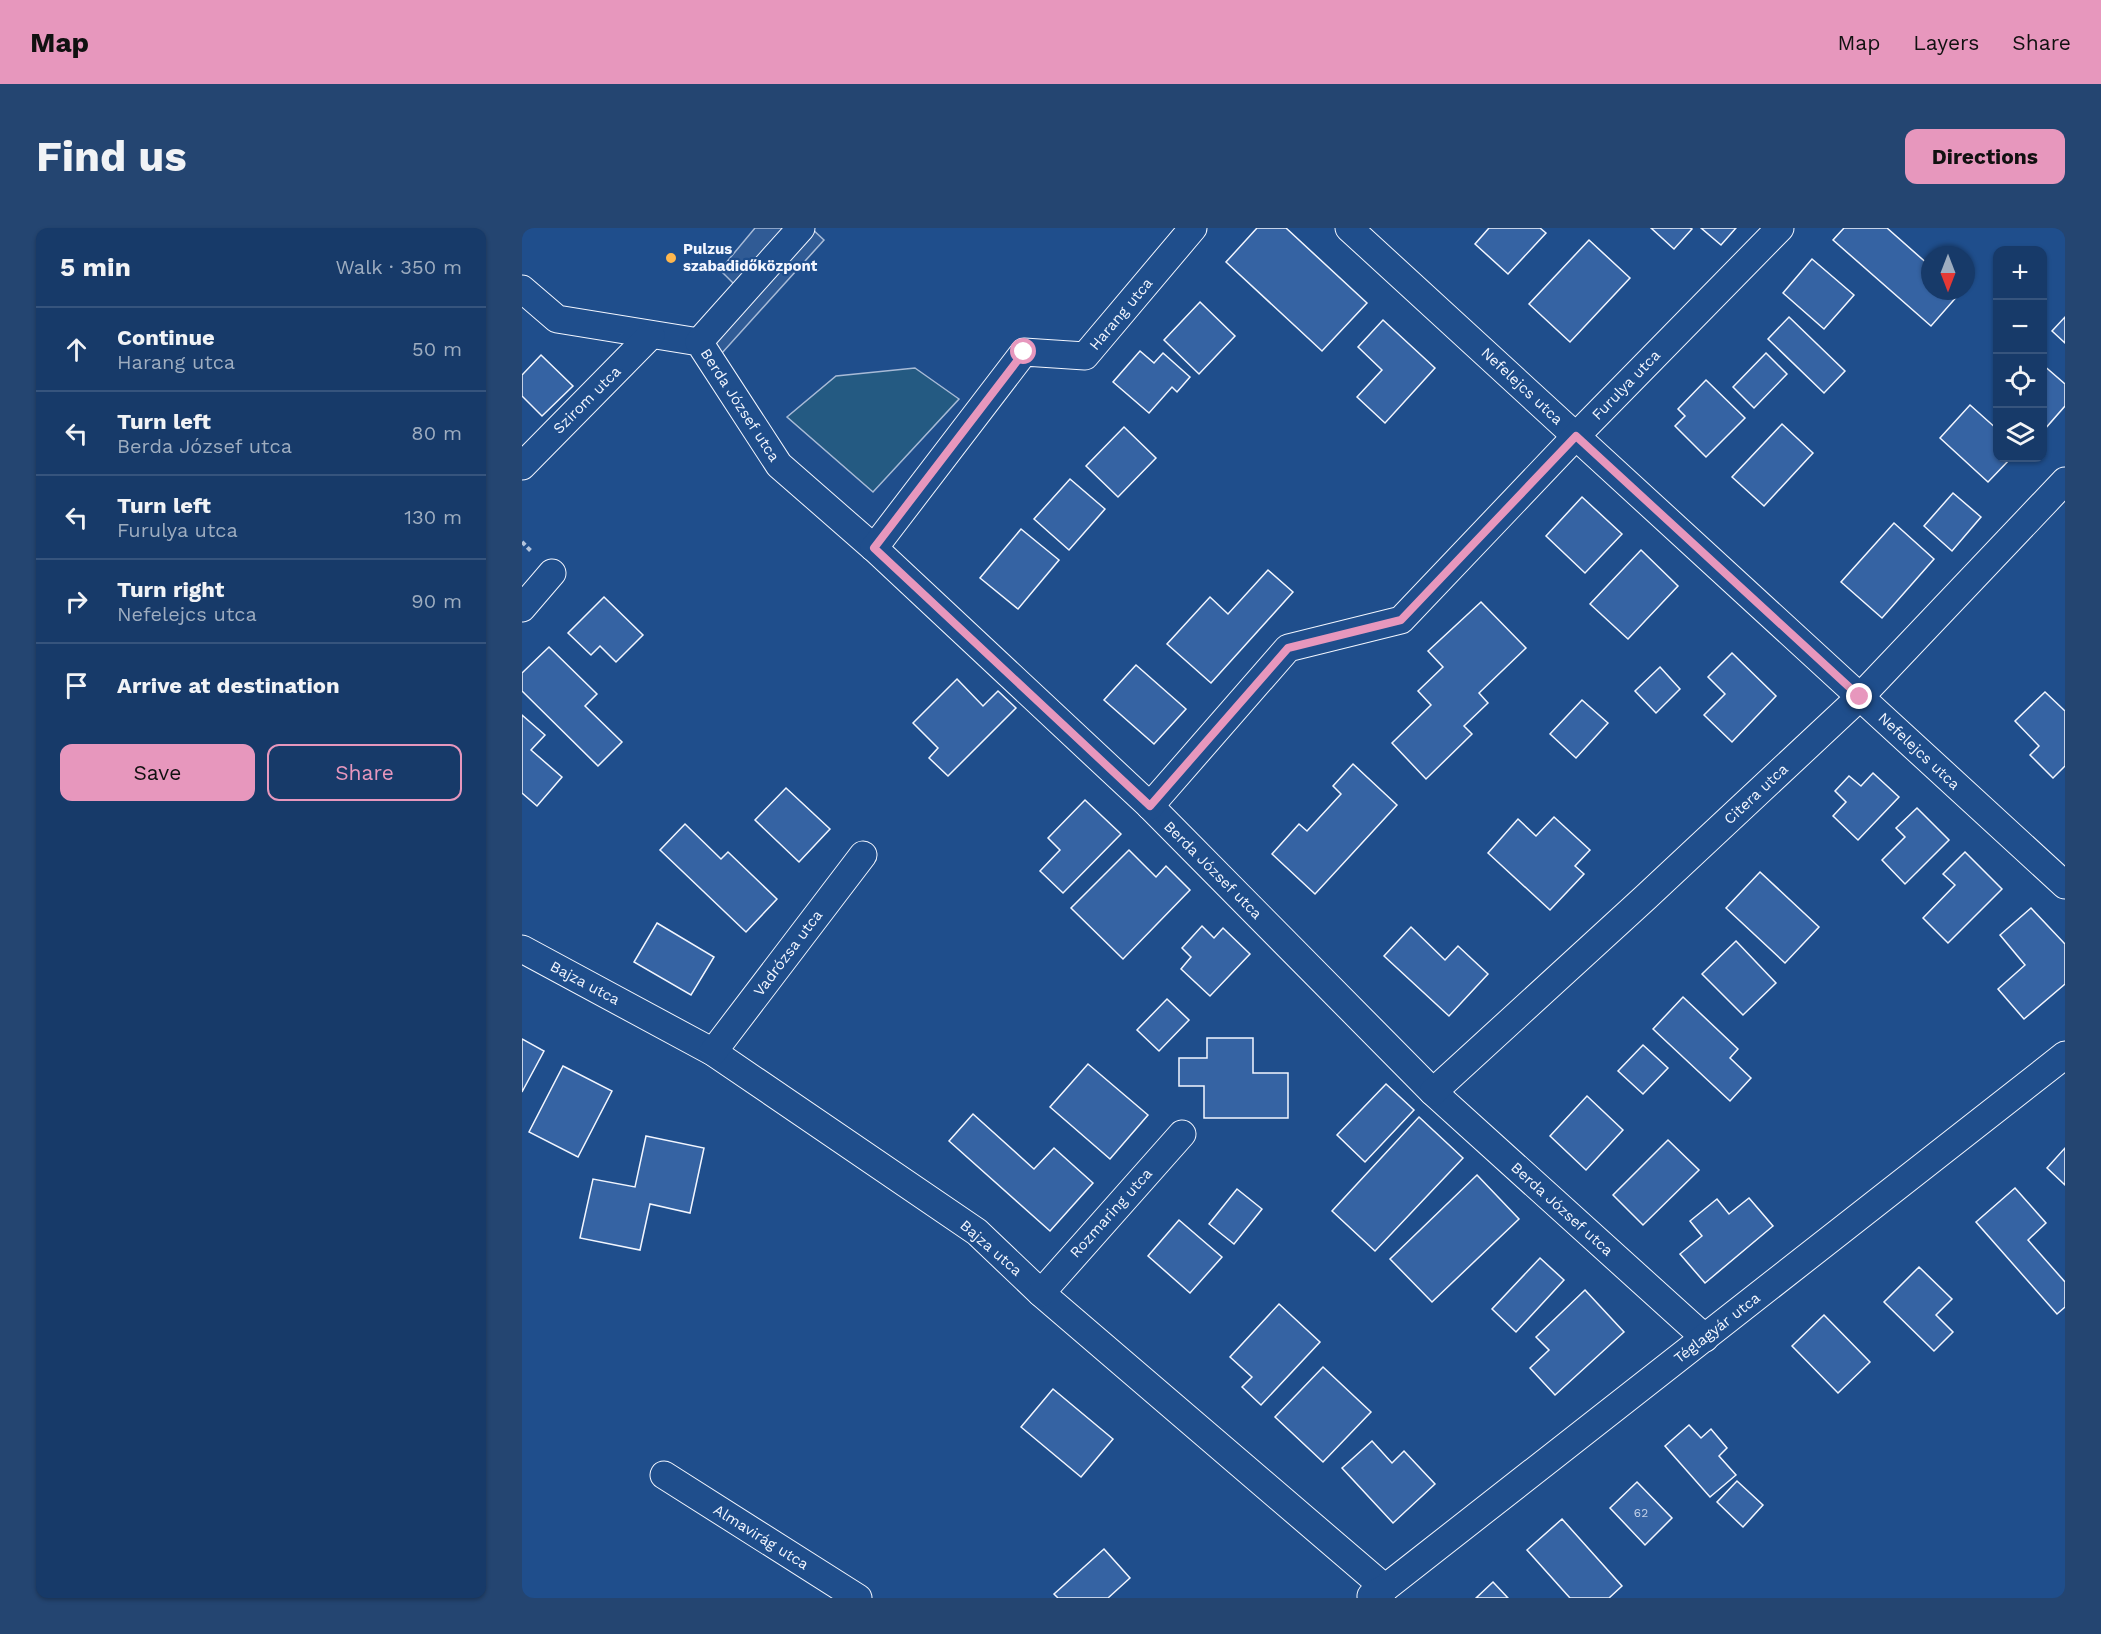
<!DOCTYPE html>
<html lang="en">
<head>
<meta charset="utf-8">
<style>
	:root { --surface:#173a69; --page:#244571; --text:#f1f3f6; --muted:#9eadc0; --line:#36547d; --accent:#e797bd }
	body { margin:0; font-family:"Work Sans",sans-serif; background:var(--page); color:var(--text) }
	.controls { position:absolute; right:18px; top:18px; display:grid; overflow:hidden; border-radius:12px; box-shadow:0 2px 4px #0004 }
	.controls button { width:54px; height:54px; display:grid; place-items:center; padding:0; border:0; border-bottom:2px solid var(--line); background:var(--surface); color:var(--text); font:30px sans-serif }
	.compass { position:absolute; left:1399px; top:18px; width:54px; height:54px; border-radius:50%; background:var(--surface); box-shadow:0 2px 4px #0004; rotate:180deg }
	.stop { position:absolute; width:18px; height:18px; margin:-14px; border:4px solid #e797bd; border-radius:50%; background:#fff }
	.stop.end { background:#e797bd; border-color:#fff; box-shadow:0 2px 6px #0008 }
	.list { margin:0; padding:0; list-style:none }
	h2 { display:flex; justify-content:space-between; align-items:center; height:78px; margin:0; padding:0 24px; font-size:26px }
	h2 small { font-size:20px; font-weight:400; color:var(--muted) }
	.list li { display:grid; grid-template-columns:39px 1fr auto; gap:18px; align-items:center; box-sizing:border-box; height:84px; padding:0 24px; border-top:2px solid var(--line) }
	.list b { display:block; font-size:22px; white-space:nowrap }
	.list p { margin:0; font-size:20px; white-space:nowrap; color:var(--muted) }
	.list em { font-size:20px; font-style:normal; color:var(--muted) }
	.actions { display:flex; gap:12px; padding:18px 24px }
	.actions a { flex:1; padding:14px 0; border:2px solid var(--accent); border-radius:12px; text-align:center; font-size:21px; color:var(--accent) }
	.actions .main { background:var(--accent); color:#111 }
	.icon { flex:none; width:33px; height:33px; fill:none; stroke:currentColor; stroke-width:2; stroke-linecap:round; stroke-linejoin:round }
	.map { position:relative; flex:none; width:1543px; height:1370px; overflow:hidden; border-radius:12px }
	header { display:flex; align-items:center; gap:36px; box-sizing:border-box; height:84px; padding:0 30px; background:var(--accent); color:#111 }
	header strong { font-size:28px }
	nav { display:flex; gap:33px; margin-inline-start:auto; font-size:21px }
	.intro { display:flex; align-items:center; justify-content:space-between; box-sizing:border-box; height:144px; padding:0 36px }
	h1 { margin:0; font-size:42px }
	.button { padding:15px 27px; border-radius:12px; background:var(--accent); color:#111; font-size:21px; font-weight:700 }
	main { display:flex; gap:36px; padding:0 36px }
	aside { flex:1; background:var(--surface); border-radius:12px; box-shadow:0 2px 4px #0004 }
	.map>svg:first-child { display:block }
	.green { fill:#245a82; stroke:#a8bbd7; stroke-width:1.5 }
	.parking { fill:#305b95; stroke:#a8bbd7; stroke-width:1.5 }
	.building { fill:#3563a3; stroke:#f2f6ff; stroke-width:1.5 }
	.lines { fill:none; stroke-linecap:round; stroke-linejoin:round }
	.minor-casing { stroke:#f2f6ff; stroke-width:29 }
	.path { stroke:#b3c4dc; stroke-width:4; stroke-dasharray:4.5 3; stroke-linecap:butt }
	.minor { stroke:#1f4e8c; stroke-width:27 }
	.route { stroke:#e797bd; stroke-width:8 }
	.poi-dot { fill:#ffb74d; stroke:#1f4e8c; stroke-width:2 }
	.labels { text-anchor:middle; stroke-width:4.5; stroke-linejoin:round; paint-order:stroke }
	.number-label { font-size:12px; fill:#c3d1e8 }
	.poi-label { font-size:15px; font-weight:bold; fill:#f2f6ff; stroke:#1f4e8c; text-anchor:start }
	.street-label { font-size:15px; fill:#f2f6ff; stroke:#1f4e8c }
</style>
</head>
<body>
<header>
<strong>Map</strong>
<nav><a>Map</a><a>Layers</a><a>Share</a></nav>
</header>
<div class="intro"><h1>Find us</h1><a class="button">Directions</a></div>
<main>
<aside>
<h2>5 min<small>Walk · 350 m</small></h2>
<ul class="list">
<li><svg class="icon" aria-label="ahead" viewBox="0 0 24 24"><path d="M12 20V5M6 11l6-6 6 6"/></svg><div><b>Continue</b><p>Harang utca</p></div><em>50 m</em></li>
<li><svg class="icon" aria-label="left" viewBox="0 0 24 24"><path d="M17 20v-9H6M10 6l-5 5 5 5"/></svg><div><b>Turn left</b><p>Berda József utca</p></div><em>80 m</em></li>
<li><svg class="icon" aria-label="left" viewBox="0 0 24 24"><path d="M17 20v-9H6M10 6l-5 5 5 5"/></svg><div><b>Turn left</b><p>Furulya utca</p></div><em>130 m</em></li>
<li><svg class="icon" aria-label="right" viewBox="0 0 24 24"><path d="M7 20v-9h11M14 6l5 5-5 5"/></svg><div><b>Turn right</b><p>Nefelejcs utca</p></div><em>90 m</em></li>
<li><svg class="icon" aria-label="arrive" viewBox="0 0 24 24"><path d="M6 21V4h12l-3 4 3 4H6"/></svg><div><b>Arrive at destination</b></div></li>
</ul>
<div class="actions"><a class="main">Save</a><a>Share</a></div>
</aside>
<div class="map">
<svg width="1543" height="1370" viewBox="0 0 1543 1370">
	<rect width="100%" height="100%" fill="#1f4e8c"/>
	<polygon class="green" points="393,140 437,171 351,264 265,189 314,148"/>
	<g class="parking">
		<polygon points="233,0 265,0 214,58 198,42"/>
		<polygon points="289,0 302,12 200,125 181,108"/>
	</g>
	<g class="building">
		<polygon points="735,0 764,0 845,75 800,123 704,34"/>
		<polygon points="967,0 1018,0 1024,5 986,46 953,16"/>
		<polygon points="1129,0 1168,0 1170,1 1152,21"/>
		<polygon points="1179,0 1214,0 1199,17"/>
		<polygon points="1322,0 1365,0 1408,38 1408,63 1438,65 1409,98 1311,12"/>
		<polygon points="1067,12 1108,50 1048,114 1007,76"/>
		<polygon points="1290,31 1332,67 1302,101 1261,65"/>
		<polygon points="678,74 713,108 677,146 642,112"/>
		<polygon points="1267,89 1323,143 1302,165 1246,111"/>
		<polygon points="1543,89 1543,115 1530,103"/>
		<polygon points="861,92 913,140 863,195 835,169 860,142 836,119"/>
		<polygon points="618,123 632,135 641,125 668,149 655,164 650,159 627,185 591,154"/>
		<polygon points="1244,125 1265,146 1232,180 1211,159"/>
		<polygon points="19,127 51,158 20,188 0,168 0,147"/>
		<polygon points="1520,136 1543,156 1543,178 1522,202"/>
		<polygon points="1184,152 1223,190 1184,229 1153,198 1163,188 1156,181"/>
		<polygon points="1448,177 1476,202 1476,230 1489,230 1466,254 1418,210"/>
		<polygon points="1260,196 1291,225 1242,278 1210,249"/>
		<polygon points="602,199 634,230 596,269 564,238"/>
		<polygon points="548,251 583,281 547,322 512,291"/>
		<polygon points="1431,265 1459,289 1430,323 1402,298"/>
		<polygon points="1060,269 1100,306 1063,345 1024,308"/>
		<polygon points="1372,295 1412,331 1360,390 1319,354"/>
		<polygon points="499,301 537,332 496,381 458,350"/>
		<polygon points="1119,322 1156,358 1106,411 1068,376"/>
		<polygon points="746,342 771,364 689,455 645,416 688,369 706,386"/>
		<polygon points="82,369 121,407 94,434 78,418 69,427 46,405"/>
		<polygon points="959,374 1004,420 957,465 966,475 942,498 950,506 904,551 870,515 909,477 896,463 921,439 906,423"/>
		<polygon points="27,419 75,466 63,478 100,514 76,538 0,463 0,445"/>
		<polygon points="1210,425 1254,468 1210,514 1182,487 1203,466 1186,449"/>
		<polygon points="614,437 664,481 632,516 582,472"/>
		<polygon points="1138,439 1158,461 1134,485 1113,463"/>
		<polygon points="435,451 461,478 476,463 494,480 426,548 407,530 416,520 391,495"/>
		<polygon points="1523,464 1543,483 1543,538 1531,550 1508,527 1517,518 1493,493"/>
		<polygon points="1060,472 1086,495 1054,530 1028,506"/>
		<polygon points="0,487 23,507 9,522 40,549 15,578 0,565"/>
		<polygon points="831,536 875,577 793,666 750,626 777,596 785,603 819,566 811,558"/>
		<polygon points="1351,545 1377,569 1336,612 1311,588 1324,574 1313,563 1327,548 1339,558"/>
		<polygon points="264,560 308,601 277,634 233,592"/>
		<polygon points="563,572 599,606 541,665 518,643 538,622 526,610"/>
		<polygon points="1395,580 1427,612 1383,656 1360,632 1383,609 1374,600"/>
		<polygon points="1032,589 1068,622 1053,638 1062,646 1028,682 966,625 996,591 1014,608"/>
		<polygon points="163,596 199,631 206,624 255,671 224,704 138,622"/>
		<polygon points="607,622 634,649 644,638 668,662 601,731 549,680"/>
		<polygon points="1443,624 1480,661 1426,715 1401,690 1433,657 1421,646"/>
		<polygon points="1238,644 1297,699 1263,735 1204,680"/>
		<polygon points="1509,680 1543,716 1543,756 1502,791 1476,761 1503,737 1478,707"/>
		<polygon points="135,695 192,729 169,767 112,734"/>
		<polygon points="680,698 692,710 701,700 728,726 688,768 659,741 669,729 660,720"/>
		<polygon points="889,699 923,732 936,718 966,746 927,788 862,728"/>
		<polygon points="1214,713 1254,755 1221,787 1180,746"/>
		<polygon points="1161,769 1216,821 1208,830 1229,850 1208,873 1131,801"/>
		<polygon points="645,771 667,792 637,823 615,802"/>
		<polygon points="685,810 731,810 731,845 766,845 766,890 682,890 682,858 657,858 657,830 685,830"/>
		<polygon points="0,811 22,823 0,864"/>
		<polygon points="1121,817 1146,840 1121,866 1096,843"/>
		<polygon points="566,836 626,887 588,931 528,879"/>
		<polygon points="41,838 90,863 56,929 7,904"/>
		<polygon points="864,856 892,882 843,934 815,907"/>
		<polygon points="1065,868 1101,902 1064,942 1028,908"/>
		<polygon points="451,886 512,941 532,920 571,955 528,1003 427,913"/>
		<polygon points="897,889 941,930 853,1023 810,983"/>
		<polygon points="124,908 182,920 168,985 128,976 118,1022 58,1010 71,951 113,959"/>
		<polygon points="1146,912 1177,942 1121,997 1091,967"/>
		<polygon points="1543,920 1543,957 1525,940"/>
		<polygon points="955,947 997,991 910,1074 868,1031"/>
		<polygon points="1493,960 1524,995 1506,1012 1543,1054 1543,1079 1535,1086 1454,994"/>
		<polygon points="715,961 740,981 712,1016 687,996"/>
		<polygon points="1227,970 1251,998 1183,1055 1158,1026 1180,1008 1168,993 1195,971 1207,986"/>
		<polygon points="657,992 700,1029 668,1065 626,1028"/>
		<polygon points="1018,1030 1042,1052 994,1104 970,1081"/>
		<polygon points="1397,1039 1430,1071 1414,1087 1431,1104 1412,1123 1362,1074"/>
		<polygon points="1063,1062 1102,1104 1033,1167 1008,1140 1027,1122 1014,1109"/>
		<polygon points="757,1076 798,1114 739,1177 720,1159 730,1149 708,1129"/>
		<polygon points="1302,1087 1348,1134 1316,1165 1270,1118"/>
		<polygon points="801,1139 849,1184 801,1234 753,1189"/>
		<polygon points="531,1161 591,1211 559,1249 499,1199"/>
		<polygon points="1167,1197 1179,1210 1189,1201 1205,1220 1197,1228 1214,1247 1188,1269 1143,1218"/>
		<polygon points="850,1213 870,1235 882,1223 913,1256 871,1295 820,1240"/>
		<polygon points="1215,1253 1241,1277 1221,1299 1195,1274"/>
		<polygon points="1115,1254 1150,1290 1123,1317 1088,1280"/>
		<polygon points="1040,1291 1100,1358 1087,1370 1048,1370 1005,1322"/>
		<polygon points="582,1321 608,1350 586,1370 536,1370 532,1366"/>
		<polygon points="971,1354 986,1370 954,1370"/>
	</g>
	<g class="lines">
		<defs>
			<g id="minor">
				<polyline points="827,0 1543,657"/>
				<polyline points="0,61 35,91 177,114 257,237 352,320 628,578 911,864 1183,1110"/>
				<polyline points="177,114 279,0"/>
				<polyline points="0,238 129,107"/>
				<polyline points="352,320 502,124 563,128 671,0"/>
				<polyline points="0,380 30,345"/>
				<polyline points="628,578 766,420 879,392 1054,208 1258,0"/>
				<polyline points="0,721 191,824 455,1004 519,1065 863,1360"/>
				<polyline points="191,824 341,627"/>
				<polyline points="911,864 1124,669 1338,469 1543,253"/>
				<polyline points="519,1065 660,906"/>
				<polyline points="142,1247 336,1370"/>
				<polyline points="849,1368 863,1360 1543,827"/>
			</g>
		</defs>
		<use href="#minor" class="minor-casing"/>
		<polyline class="path" points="0,314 10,324"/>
		<use href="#minor" class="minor"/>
	</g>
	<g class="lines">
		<polyline class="route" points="502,124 352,320 628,578 766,420 879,392 1054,208 1338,469"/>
	</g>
	<circle class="poi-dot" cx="149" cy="30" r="6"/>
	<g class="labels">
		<g class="number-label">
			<text x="1119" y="1289">62</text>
		</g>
		<g class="poi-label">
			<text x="161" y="26">Pulzus<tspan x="161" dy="17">szabadidőközpont</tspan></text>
		</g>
		<g class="street-label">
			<text transform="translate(599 86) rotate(-50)" y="5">Harang utca</text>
			<text transform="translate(1104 157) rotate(-46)" y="5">Furulya utca</text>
			<text transform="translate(1000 158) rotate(43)" y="5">Nefelejcs utca</text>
			<text transform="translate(65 172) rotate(-45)" y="5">Szirom utca</text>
			<text transform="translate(218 177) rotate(57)" y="5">Berda József utca</text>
			<text transform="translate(1397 523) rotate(43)" y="5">Nefelejcs utca</text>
			<text transform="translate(1234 566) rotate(-43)" y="5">Citera utca</text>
			<text transform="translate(691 642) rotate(45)" y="5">Berda József utca</text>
			<text transform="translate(266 725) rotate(-53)" y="5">Vadrózsa utca</text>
			<text transform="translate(63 755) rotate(28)" y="5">Bajza utca</text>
			<text transform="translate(1040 981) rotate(42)" y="5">Berda József utca</text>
			<text transform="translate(589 985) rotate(-48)" y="5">Rozmaring utca</text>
			<text transform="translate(469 1020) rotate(41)" y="5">Bajza utca</text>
			<text transform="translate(1195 1100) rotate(-38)" y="5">Téglagyár utca</text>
			<text transform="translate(239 1309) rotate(32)" y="5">Almavirág utca</text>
		</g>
	</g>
</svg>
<div class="controls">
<button>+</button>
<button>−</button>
<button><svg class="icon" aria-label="locate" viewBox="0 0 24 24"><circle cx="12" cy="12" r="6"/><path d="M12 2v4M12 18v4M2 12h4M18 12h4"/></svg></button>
<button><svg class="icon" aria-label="layers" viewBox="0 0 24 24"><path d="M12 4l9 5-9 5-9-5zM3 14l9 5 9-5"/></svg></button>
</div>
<svg class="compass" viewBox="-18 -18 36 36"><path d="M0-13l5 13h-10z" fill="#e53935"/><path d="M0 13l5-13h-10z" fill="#9eadc0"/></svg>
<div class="stop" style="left:502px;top:124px"></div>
<div class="stop end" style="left:1338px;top:469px"></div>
</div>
</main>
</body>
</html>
